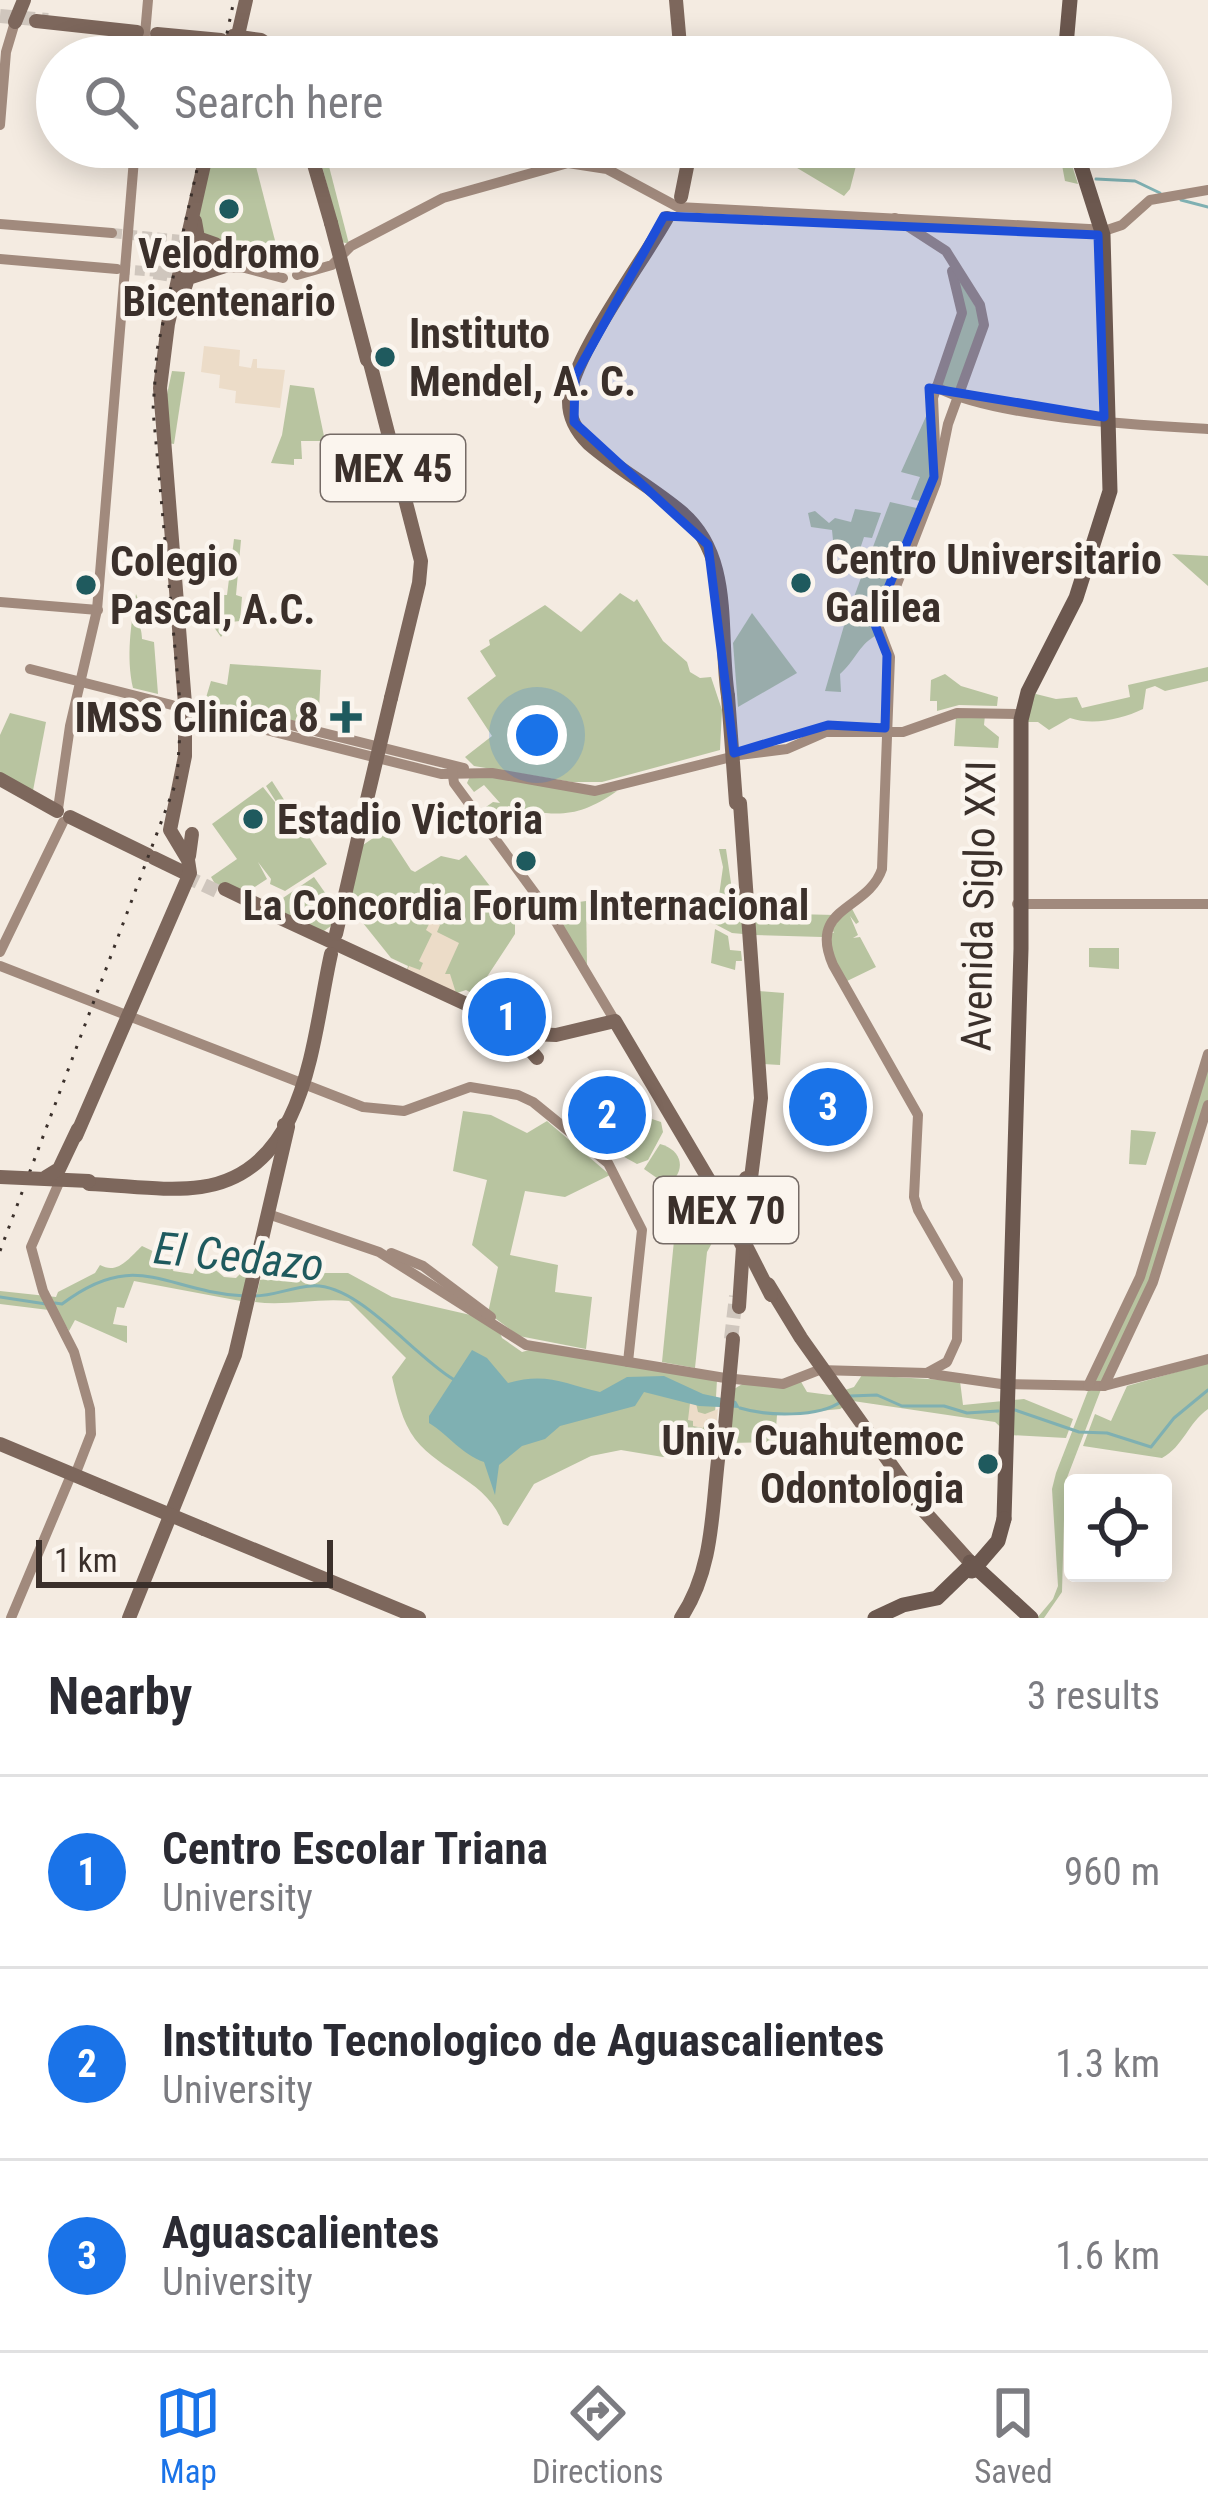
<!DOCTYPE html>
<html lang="en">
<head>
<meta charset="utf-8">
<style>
	:root { --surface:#fff; --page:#f7f7f7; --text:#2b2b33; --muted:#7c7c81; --line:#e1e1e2; --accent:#1a73e8 }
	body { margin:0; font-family:"Roboto Condensed",sans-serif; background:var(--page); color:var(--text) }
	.controls { position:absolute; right:36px; bottom:36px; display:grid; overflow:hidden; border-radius:12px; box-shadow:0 6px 30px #0003 }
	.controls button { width:108px; height:108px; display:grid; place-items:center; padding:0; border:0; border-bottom:3px solid var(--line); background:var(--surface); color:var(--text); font:60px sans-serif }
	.scale { position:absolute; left:36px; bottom:30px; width:297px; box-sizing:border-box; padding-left:12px; border:6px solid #3b302b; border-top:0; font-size:33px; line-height:42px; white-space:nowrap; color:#3b302b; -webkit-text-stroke:9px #fbf5ee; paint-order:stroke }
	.you { position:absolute; left:537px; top:735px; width:42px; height:42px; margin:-30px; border:9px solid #fff; border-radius:50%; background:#1a73e8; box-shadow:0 0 0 18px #1a73e833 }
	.badge { display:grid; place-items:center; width:78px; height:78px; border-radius:50%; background:var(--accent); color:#fff; font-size:39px; font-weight:700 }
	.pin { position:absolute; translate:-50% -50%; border:6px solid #fff; box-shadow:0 3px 12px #0006 }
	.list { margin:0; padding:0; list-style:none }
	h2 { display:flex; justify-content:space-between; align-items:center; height:156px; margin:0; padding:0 48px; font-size:51px }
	h2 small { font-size:39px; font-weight:400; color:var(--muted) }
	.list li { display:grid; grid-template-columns:78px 1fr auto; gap:36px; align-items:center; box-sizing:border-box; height:192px; padding:0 48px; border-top:3px solid var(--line) }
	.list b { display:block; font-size:45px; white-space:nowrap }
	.list p { margin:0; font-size:39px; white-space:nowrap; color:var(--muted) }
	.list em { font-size:39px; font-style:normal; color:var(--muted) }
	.icon { flex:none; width:66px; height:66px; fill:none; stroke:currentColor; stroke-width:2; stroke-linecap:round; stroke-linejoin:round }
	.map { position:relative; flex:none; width:1208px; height:1618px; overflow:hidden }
	.search { position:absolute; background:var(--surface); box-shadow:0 6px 30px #0003; left:36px; right:36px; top:36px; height:132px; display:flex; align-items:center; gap:30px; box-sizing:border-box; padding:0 42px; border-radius:66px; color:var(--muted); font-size:45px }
	.sheet { height:732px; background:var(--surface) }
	nav { display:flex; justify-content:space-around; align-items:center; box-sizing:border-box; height:168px; border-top:3px solid var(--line); background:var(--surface); font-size:33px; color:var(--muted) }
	nav a { display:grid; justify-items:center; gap:6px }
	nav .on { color:var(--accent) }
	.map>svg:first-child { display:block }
	.green { fill:#b8c4a0 }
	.plaza { fill:#ecdcc8 }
	.water { fill:#7fb0b2 }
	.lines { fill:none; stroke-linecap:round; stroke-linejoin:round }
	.stream { stroke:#7fb0b2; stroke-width:3 }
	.secondary-tunnel { stroke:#cfc6bd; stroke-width:10; stroke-dasharray:10 5; stroke-linecap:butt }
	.primary-tunnel { stroke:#cfc6bd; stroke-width:14; stroke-dasharray:14 7; stroke-linecap:butt }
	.secondary { stroke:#a18a7d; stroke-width:10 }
	.primary { stroke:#7d675c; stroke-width:14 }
	.trunk { stroke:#6c584f; stroke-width:15 }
	.rail { stroke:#3b302b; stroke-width:3; stroke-dasharray:3 9; stroke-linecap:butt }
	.primary-bridge { stroke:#7d675c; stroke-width:14 }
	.trunk-bridge { stroke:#6c584f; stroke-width:15 }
	.marked { fill:#1d4ed8; fill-opacity:0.2; stroke:#1d4ed8; stroke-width:9; stroke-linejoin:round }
	.poi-dot { fill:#1f5a5e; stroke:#fbf5ee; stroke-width:4.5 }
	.labels { text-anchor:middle; stroke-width:9; stroke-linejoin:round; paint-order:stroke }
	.shield { fill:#fbf5ee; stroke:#756b66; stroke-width:3 }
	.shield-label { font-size:39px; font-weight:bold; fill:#3b302b }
	.poi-label { font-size:42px; font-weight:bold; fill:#3b302b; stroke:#fbf5ee; text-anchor:start }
	.street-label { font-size:42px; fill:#3b302b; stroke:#fbf5ee }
	.water-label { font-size:45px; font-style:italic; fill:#1f5a5e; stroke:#fbf5ee }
</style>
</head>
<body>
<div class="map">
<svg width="1208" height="1618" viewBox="0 0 1208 1618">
	<rect width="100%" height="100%" fill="#f4ebe1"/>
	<g class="green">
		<polygon points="214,147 251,147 280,260 274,268 238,258 199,237 198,220"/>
		<polygon points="317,147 324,147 349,244 342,242"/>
		<polygon points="762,147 1056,147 1068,153 1078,184 1065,181 1062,165 1036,162 1032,154 858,158 850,189 844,196"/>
		<polygon points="954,272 983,319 959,393 939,384 962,324"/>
		<polygon points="172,371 185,372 174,444 168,443 166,399"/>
		<polygon points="290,385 314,388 325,441 301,441 302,459 294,459 294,465 271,463 282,435"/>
		<polygon points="928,412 934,475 924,502 911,499 920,477 901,472"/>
		<polygon points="890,502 921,509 903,553 868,560"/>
		<polygon points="855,509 881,513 872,538 864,537 860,549 834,550 832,530 811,527 808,513 815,511 829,523 835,518 851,522"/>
		<polygon points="234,539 241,540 236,595 242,597 240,621 231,622 221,637 211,623 214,595 227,595"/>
		<polygon points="1172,554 1208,556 1208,586"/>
		<polygon points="902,557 886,596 854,597 866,564"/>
		<polygon points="620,593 634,602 637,599 663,641 687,662 690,672 700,678 711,677 722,710 720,750 602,782 572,782 474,766 465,757 492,736 467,698 496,676 480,651 490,645 489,640 545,605 581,632"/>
		<path d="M136,594l4,10 -7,3c0,13 9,15 9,32l12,3 4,52 -25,-6c-7,-31 -2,-64 3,-94z"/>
		<path d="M877,603l-5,17 3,16c-17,10 -20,25 -35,38l1,18 -16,-1 25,-86z"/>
		<polygon points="752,613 797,673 738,707 733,643"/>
		<polygon points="230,664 321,670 318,729 205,701 211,681 227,685"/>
		<path d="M1208,667v14l-43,10 -10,-5 -9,3 -3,20c-21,10 -50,17 -73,9l-21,12 -11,-8h-13l7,-29 24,6 21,-2 5,11 48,-11 -2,-12z"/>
		<polygon points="945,674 961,686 998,697 997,706 959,705 937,711 937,701 930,701 931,680"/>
		<polygon points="10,713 46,722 32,796 0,778 0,735"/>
		<polygon points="985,715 984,725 999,737 998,748 954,746 956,716"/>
		<path d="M471,774l132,19 14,-2c-40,28 -62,26 -109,15l-3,10 -10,7 -4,-5 -6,3 -6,-9 14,-10 7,1 -16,-18 -10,7 -7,-9z"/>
		<polygon points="272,781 290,809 283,814 291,827 299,822 327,864 285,891 270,884 271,879 258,862 267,879 244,894 221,885 217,887 211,877 237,859 212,824 263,787 282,811 266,786"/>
		<polygon points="385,830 411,870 415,872 441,856 459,860 466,855 503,903 515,911 515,934 475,995 466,990 451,995 406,973 408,966 391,958 359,918 365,913 349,892 360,847"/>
		<polygon points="719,849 726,849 732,890 740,890 743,934 732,933 715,924 723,867"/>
		<polygon points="314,877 335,907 331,926 321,933 271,906"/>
		<polygon points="586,901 587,966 551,910 564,904"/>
		<polygon points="850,905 859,922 856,924 850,916 858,935 853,938 860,937 876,967 845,982 831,957 830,932 834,933 831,927 837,923 835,918"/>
		<polygon points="752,913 835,915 826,939 831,966 890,1064 828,960 825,938 829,920 822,937 754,935"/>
		<polygon points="715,929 728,936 730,950 741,951 742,961 736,961 735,970 711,963"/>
		<polygon points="1089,948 1119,948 1119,969 1089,967"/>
		<polygon points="759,991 784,993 780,1065 763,1064"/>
		<polygon points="1208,1059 1208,1103 1152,1282 1105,1379 1065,1483 1062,1592 1044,1618 1037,1618 1053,1599 1058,1586 1052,1489 1056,1473 1089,1388 1141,1277"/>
		<polygon points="643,1110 643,1116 661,1122 663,1132 648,1160 637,1164 617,1153"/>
		<polygon points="463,1111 491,1115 527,1133 547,1121 610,1175 565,1197 525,1191 510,1255 558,1265 555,1292 592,1297 586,1349 519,1336 488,1313 498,1267 472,1245 487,1180 453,1171"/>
		<polygon points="1131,1130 1156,1132 1146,1165 1129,1164"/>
		<path d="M660,1144c23,6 27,28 7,41l-23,-16z"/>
		<polygon points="699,1180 718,1211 703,1233 712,1243 707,1252 695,1368 662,1362 679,1190"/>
		<path d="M142,1246l34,16 -3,9 20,3 3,-8 9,-5 19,16 12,1 8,-8 9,1 -7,31 -112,-21 -10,27 -7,-1 -4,17 14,2v17l-52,-23 -6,11 -12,-20 -57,-7v-13l56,6 2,-5 37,-19 5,-8c18,10 29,-7 42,-19z"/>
		<path d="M314,1273h34l44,24 83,19 24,14 3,8 20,14 11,-3 184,31 -4,68 -50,9 -42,-7 -30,6 -57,28 -26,42 -5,-2c-14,-42 -62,-52 -88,-85 -13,-17 -18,-41 -23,-62l14,-19 -57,-57c-32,-3 -63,5 -94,1l5,-22z"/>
		<path d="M1208,1363v46c-20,14 -25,38 -46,49l-79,-12 12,-32 16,7 16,-35z"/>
		<polygon points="862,1375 960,1381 963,1405 1024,1399 1073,1419 1066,1438 1009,1435 995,1422 853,1401 840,1409 777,1415 775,1442 729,1443 734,1389 744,1383 800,1380 807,1392 830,1395 854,1387"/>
	</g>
	<g class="plaza">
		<polygon points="204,346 240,350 239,366 251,368 253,359 257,359 257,368 285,370 280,408 235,403 236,391 219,388 220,375 201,372"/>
		<polygon points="431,920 440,925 437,932 459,943 445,974 450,974 456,993 406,973 409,966 420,970 423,963 419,961 432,934 426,930"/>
		<polygon points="690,1403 696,1403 698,1412 705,1414 718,1409 715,1439 704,1438 709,1425 707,1419 703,1428 693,1426 693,1421 688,1420"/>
	</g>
	<path class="water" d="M472,1350l15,8 21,25c39,-11 56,1 92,9l27,-15 37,-1 39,18 33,7 4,7 -41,-2 -55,-14 -9,14 -75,20 -15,13 -23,7 -23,19 -4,30 -11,-33c-23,-8 -34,-26 -55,-39v-7z"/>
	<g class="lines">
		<g class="stream">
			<polyline points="977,147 984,147"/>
			<polyline points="996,147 1017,147"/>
			<polyline points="1027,147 1065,160"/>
			<polyline points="1096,179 1135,181 1160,193"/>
			<polyline points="1181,200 1208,207"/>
			<path d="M254,1296c20,0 38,-9 57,-10 46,-4 102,69 142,93"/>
			<polyline points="0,1297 46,1304"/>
			<path d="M55,1303l7,1c75,-57 103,-12 183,-8"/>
			<polyline points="850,1396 877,1395 902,1406 944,1406 967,1413 998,1411"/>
			<path d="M740,1408c26,8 79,10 102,-7"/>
			<polyline points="1015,1410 1079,1432 1107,1433 1151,1447 1174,1418 1208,1390"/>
		</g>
		<g class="secondary-tunnel">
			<polyline points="112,233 193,241"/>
			<polyline points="120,269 185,274"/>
		</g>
		<g class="primary-tunnel">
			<polyline points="0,16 48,20"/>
			<polyline points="154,272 177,276 180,282"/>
			<polyline points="185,876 223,894"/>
			<polyline points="731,1339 736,1296"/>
		</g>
		<g class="secondary">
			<polyline points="143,57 148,0"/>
			<polyline points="0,125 6,52 15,22"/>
			<polyline points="0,224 112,233"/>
			<polyline points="0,259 117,269"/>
			<polyline points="220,267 245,268 283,278"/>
			<polyline points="297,275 332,265 351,246 443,198 568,163 607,169 678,207 1107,230 1122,225 1150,200 1208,190"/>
			<path d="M936,387c60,31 202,38 272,42"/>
			<polyline points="936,468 933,398 962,313 952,271"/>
			<polyline points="0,602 98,610"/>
			<polyline points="30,669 172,705"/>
			<polyline points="208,711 247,714 464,768"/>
			<polyline points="195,712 441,774 492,773 595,791 739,755 787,749 826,732 903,732 957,713 1017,714"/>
			<polyline points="452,769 454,783 556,922 615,1021"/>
			<polyline points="58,809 70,726 97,610 135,147"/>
			<polyline points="1017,904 1208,904"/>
			<polyline points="0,952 63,822"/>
			<polyline points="0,966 363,1107 404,1111 470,1087 518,1095 533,1102 608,1163 642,1230 628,1362"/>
			<polyline points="58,1185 31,1247 43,1291 74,1352 90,1409 91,1434 77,1470"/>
			<path d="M268,1214l111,38 147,93 199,33 58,6 36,-14 108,3 20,-11 10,-22 1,-60 -40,-70 -4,-13 4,-82 -85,-150c-26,-59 35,-54 49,-96l8,-212 -13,-34 20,-39 39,-101 12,-59 36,-99 -4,-20 -34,-54 -51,-33"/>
			<polyline points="391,1253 423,1266 491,1317"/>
			<polyline points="931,1374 1001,1384 1104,1386 1208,1359"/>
			<polyline points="1088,1386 1140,1277 1208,1054"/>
			<polyline points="1104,1386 1153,1282 1208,1105"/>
			<polyline points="11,1618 69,1480"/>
		</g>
		<g class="primary">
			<polyline points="676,0 681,57"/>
			<polyline points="36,21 137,32"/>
			<polyline points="15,22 24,0"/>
			<polyline points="157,34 221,40"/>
			<polyline points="233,36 261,40 286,57"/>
			<polyline points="233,57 246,0"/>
			<polyline points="309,147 331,223"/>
			<polyline points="681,197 691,147"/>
			<path d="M667,218c-23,42 -98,142 -98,184 0,17 9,31 20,42 29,25 62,43 91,67 55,45 38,122 48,185"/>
			<polyline points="195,221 198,238 215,244 227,255"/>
			<polyline points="183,294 188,278 225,266"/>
			<polyline points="369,359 421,561 419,583 391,698"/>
			<polyline points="0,779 57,811"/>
			<polyline points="740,803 761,1098 751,1178"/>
			<polyline points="70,817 148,855"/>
			<polyline points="189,856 192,834"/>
			<polyline points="154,858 187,874"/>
			<polyline points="225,889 275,913"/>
			<polyline points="265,911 531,1034 556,1035 615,1021 722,1202"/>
			<polyline points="336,934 365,808"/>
			<polyline points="515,1032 537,1058"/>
			<polyline points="76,1136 190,873 188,860 170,830 185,756 185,704 160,388 168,324 208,147"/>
			<path d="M89,1184c36,1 76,8 112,3 107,-15 111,-149 130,-233"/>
			<polyline points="768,1284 801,1338 924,1511 970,1562"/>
			<polyline points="0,1444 103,1487"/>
			<polyline points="204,1529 419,1618"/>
			<polyline points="129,1618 235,1355 288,1127 284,1125"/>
			<path d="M681,1618c36,-54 30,-119 40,-181"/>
		</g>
		<g class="trunk">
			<polyline points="1065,57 1070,0"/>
			<polyline points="1004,1519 1021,949 1021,720 1028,692 1076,598 1110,491 1103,235 1075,147"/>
			<polyline points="970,1562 1031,1618"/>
			<polyline points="875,1618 903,1605 937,1598 968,1568"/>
		</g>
		<g class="rail">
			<polyline points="222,57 234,0"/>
			<polyline points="0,1251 177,780 181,714 153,410 157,350 202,147"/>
		</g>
		<g class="primary-bridge">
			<polyline points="331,223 367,360"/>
			<polyline points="728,696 736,803"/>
			<polyline points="365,808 391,698"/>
			<polyline points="0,1177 89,1181"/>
			<polyline points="46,1177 59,1169 78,1129"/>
			<polyline points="746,1178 742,1238 771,1295"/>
			<polyline points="715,1194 743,1247 739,1307"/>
			<polyline points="724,1437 733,1339"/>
			<polyline points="103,1487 204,1529"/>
		</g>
		<polyline class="trunk-bridge" points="972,1571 998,1541 1004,1519"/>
	</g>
	<path class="marked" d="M664,216l434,19 6,182 -175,-29 5,89 -60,145 13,33 -2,73 -57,-3 -94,28 -26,-208 -134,-123 1,-46z"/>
	<g class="poi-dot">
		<circle cx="229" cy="209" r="12"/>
		<circle cx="385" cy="357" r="12"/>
		<circle cx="801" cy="583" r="12"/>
		<circle cx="86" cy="585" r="12"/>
		<path d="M340 699h12v12h12v12h-12v12h-12v-12h-12v-12h12z"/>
		<circle cx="253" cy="819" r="12"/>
		<circle cx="526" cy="861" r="12"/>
		<circle cx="988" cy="1464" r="12"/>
	</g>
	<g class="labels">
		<g class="shield">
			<rect x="321" y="435" width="144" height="66" rx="9"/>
			<rect x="654" y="1177" width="144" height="66" rx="9"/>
		</g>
		<g class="shield-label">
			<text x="393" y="482">MEX 45</text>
			<text x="726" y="1224">MEX 70</text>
		</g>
		<g class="poi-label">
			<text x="229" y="268" text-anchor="middle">Velodromo<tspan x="229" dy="48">Bicentenario</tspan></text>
			<text x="409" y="348">Instituto<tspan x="409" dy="48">Mendel, A. C.</tspan></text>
			<text x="825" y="574">Centro Universitario<tspan x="825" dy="48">Galilea</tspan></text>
			<text x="110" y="576">Colegio<tspan x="110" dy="48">Pascal, A.C.</tspan></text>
			<text x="319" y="732" text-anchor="end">IMSS Clinica 8</text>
			<text x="277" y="834">Estadio Victoria</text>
			<text x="526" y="920" text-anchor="middle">La Concordia Forum Internacional</text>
			<text x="964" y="1455" text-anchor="end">Univ. Cuahutemoc<tspan x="964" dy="48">Odontologia</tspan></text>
		</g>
		<g class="street-label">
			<text transform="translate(978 906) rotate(-89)" y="15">Avenida Siglo XXI</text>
		</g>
		<g class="water-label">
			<text transform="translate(239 1256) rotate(6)" y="16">El Cedazo</text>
		</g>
	</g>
</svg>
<div class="controls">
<button><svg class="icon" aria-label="locate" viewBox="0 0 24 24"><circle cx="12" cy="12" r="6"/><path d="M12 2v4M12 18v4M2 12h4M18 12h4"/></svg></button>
</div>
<div class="scale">1 km</div>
<div class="you"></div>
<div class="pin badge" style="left:507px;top:1017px">1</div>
<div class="pin badge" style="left:607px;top:1115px">2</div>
<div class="pin badge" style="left:828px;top:1107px">3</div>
<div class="search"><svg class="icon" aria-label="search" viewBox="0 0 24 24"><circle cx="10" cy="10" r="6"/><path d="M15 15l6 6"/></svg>Search here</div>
</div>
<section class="sheet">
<h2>Nearby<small>3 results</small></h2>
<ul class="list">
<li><span class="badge">1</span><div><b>Centro Escolar Triana</b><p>University</p></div><em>960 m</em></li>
<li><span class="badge">2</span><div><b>Instituto Tecnologico de Aguascalientes</b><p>University</p></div><em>1.3 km</em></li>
<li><span class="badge">3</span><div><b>Aguascalientes</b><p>University</p></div><em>1.6 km</em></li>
</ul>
</section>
<nav>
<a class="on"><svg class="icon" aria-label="map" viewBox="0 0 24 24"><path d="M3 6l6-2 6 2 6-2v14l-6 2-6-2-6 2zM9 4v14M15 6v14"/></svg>Map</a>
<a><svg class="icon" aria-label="directions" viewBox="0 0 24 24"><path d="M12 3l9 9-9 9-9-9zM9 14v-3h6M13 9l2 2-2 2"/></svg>Directions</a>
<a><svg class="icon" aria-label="saved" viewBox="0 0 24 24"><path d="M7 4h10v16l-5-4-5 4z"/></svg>Saved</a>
</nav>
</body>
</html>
